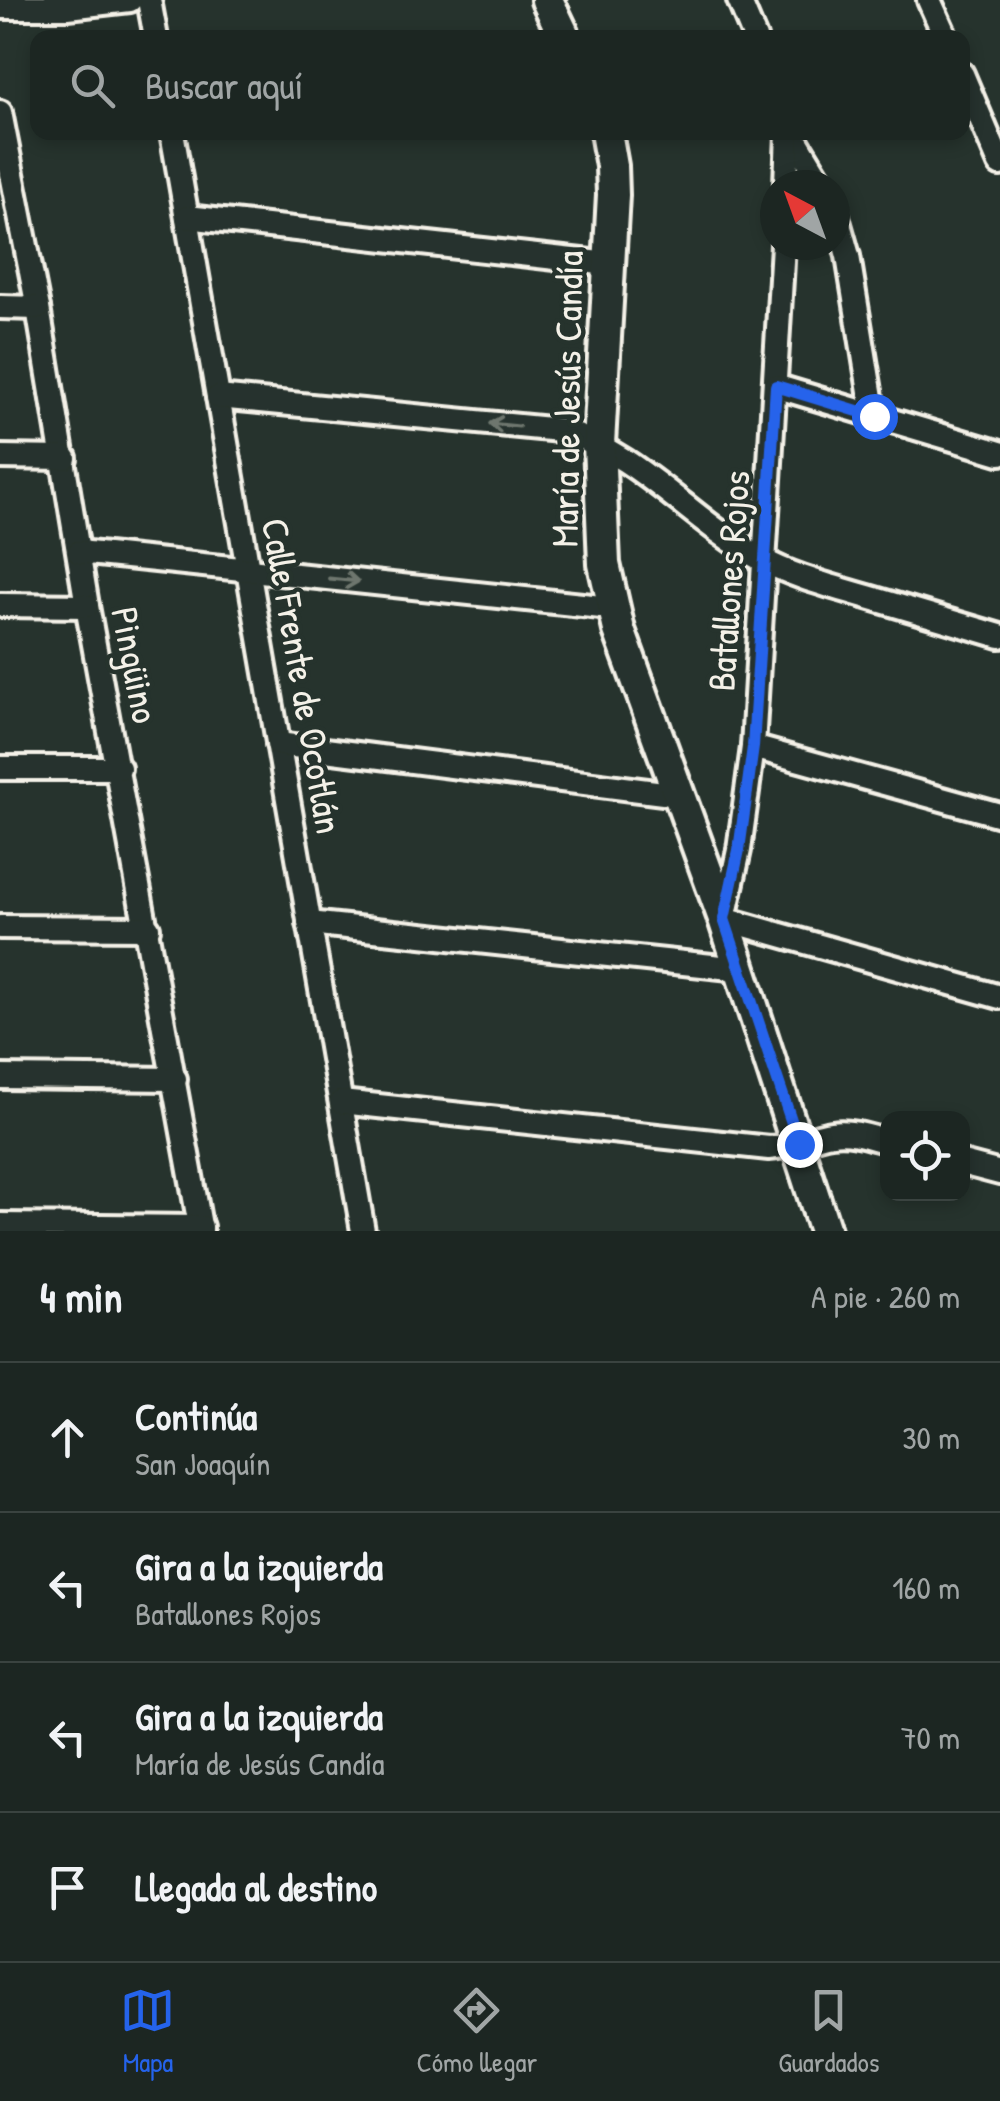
<!DOCTYPE html>
<html lang="es">
<head>
<meta charset="utf-8">
<style>
	:root { --surface:#1c2622; --page:#29322f; --text:#f1f3f6; --muted:#a0a5a5; --line:#3a4340; --accent:#2563eb }
	body { margin:0; font-family:"Patrick Hand",sans-serif; background:var(--page); color:var(--text) }
	.controls { position:absolute; right:30px; bottom:30px; display:grid; overflow:hidden; border-radius:20px; box-shadow:0 5px 15px #0003 }
	.controls button { width:90px; height:90px; display:grid; place-items:center; padding:0; border:0; border-bottom:2px solid var(--line); background:var(--surface); color:var(--text); font:50px sans-serif }
	.compass { position:absolute; left:760px; top:170px; width:90px; height:90px; border-radius:50%; background:var(--surface); box-shadow:0 5px 15px #0003; rotate:319deg }
	.stop { position:absolute; width:30px; height:30px; margin:-22px; border:8px solid #2563eb; border-radius:50%; background:#fff }
	.stop.end { background:#2563eb; border-color:#fff; box-shadow:0 2px 10px #0008 }
	.list { margin:0; padding:0; list-style:none }
	h2 { display:flex; justify-content:space-between; align-items:center; height:130px; margin:0; padding:0 40px; font-size:42px }
	h2 small { font-size:32px; font-weight:400; color:var(--muted) }
	.list li { display:grid; grid-template-columns:65px 1fr auto; gap:30px; align-items:center; box-sizing:border-box; height:150px; padding:0 40px; border-top:2px solid var(--line) }
	.list b { display:block; font-size:38px; white-space:nowrap }
	.list p { margin:0; font-size:32px; white-space:nowrap; color:var(--muted) }
	.list em { font-size:32px; font-style:normal; color:var(--muted) }
	.icon { flex:none; width:55px; height:55px; fill:none; stroke:currentColor; stroke-width:2; stroke-linecap:round; stroke-linejoin:round }
	.map { position:relative; flex:none; width:1000px; height:1231px; overflow:hidden }
	.search { position:absolute; background:var(--surface); box-shadow:0 5px 15px #0003; left:30px; right:30px; top:30px; height:110px; display:flex; align-items:center; gap:25px; box-sizing:border-box; padding:0 35px; border-radius:20px; color:var(--muted); font-size:38px }
	.sheet { height:730px; background:var(--surface) }
	nav { display:flex; justify-content:space-around; align-items:center; box-sizing:border-box; height:140px; border-top:2px solid var(--line); background:var(--surface); font-size:28px; color:var(--muted) }
	nav a { display:grid; justify-items:center; gap:5px }
	nav .on { color:var(--accent) }
	.map>svg:first-child { display:block }
	.lines { fill:none; stroke-linecap:round; stroke-linejoin:round }
	.minor-casing { stroke:#f4f1e8; stroke-width:30 }
	.tertiary-casing { stroke:#f4f1e8; stroke-width:38 }
	.minor { stroke:#26332d; stroke-width:22 }
	.tertiary { stroke:#26332d; stroke-width:30 }
	.oneway { stroke:#6e766e }
	.route { stroke:#2563eb; stroke-width:12 }
	.labels { text-anchor:middle; stroke-width:9; stroke-linejoin:round; paint-order:stroke }
	.street-label { font-size:38px; fill:#f4f1e8; stroke:#26332d }
</style>
</head>
<body>
<div class="map">
<svg width="1000" height="1231" viewBox="0 0 1000 1231">
	<rect width="100%" height="100%" fill="#26332d"/>
	<filter id="ink" filterUnits="userSpaceOnUse"><feTurbulence type="fractalNoise" baseFrequency=".01" numOctaves="2"/><feDisplacementMap in="SourceGraphic" scale="20" xChannelSelector="R" yChannelSelector="G"/><feConvolveMatrix kernelMatrix="1 2 1 2 8 2 1 2 1" color-interpolation-filters="sRGB"/></filter>
	<g filter="url(#ink)">
		<g class="lines">
			<defs>
				<g id="minor">
					<polyline points="149,0 156,38"/>
					<polyline points="739,0 755,38"/>
					<polyline points="929,0 946,38"/>
					<polyline points="0,7 68,7 130,0"/>
					<polyline points="962,74 1000,164"/>
					<polyline points="0,112 38,308 87,606 201,1231"/>
					<polyline points="172,132 363,1231"/>
					<polyline points="791,132 823,185"/>
					<polyline points="786,185 788,132"/>
					<polyline points="835,210 848,256 874,416"/>
					<polyline points="187,217 609,264"/>
					<polyline points="783,245 753,747 739,850 724,919 1000,997"/>
					<polyline points="0,307 38,308"/>
					<polyline points="775,386 1000,453"/>
					<path d="M218,397l342,33c77,22 131,90 199,128 34,19 72,28 109,39 44,13 88,26 132,39"/>
					<polyline points="0,457 65,458"/>
					<polyline points="79,552 611,608"/>
					<polyline points="0,605 87,606"/>
					<polyline points="278,744 679,795"/>
					<polyline points="753,747 1000,815"/>
					<polyline points="0,768 119,768"/>
					<polyline points="309,923 740,969"/>
					<polyline points="0,927 148,928"/>
					<polyline points="0,1077 175,1079"/>
					<path d="M341,1102l428,46c23,-1 41,-12 63,-15 19,-3 38,4 56,9"/>
					<polyline points="962,1163 1000,1173"/>
					<polyline points="0,1225 201,1227"/>
				</g>
				<g id="tertiary">
					<polyline points="547,0 565,38"/>
					<polyline points="606,132 612,166 613,195 599,444 604,564 619,630 724,919 825,1231"/>
				</g>
			</defs>
			<use href="#minor" class="minor-casing"/>
			<use href="#tertiary" class="tertiary-casing"/>
			<use href="#minor" class="minor"/>
			<use href="#tertiary" class="tertiary"/>
		</g>
		<defs><path id="oneway-shaft" d="M-6 0H5M1.5-3L5.5 0L1.5 3" fill="none" stroke-width="1.6" stroke-linecap="round" stroke-linejoin="round" transform="scale(2.5)"/></defs>
		<g class="oneway">
			<use href="#oneway-shaft" transform="translate(504 425) rotate(-174)"/>
			<use href="#oneway-shaft" transform="translate(344 580) rotate(6)"/>
		</g>
	</g>
	<g class="lines" filter="url(#ink)">
		<polyline class="route" points="799,1144 724,919 739,850 753,747 776,386 874,416"/>
	</g>
	<g class="labels">
		<g class="street-label">
			<text transform="translate(567 399) rotate(-89)" y="13">María de Jesús Candía</text>
			<text transform="translate(729 581) rotate(-86)" y="13">Batallones Rojos</text>
			<text transform="translate(135 665) rotate(79)" y="13">Pingüino</text>
			<text transform="translate(302 676) rotate(80)" y="13">Calle Frente de Ocotlán</text>
		</g>
	</g>
</svg>
<div class="controls">
<button><svg class="icon" aria-label="locate" viewBox="0 0 24 24"><circle cx="12" cy="12" r="6"/><path d="M12 2v4M12 18v4M2 12h4M18 12h4"/></svg></button>
</div>
<svg class="compass" viewBox="-18 -18 36 36"><path d="M0-13l5 13h-10z" fill="#e53935"/><path d="M0 13l5-13h-10z" fill="#a0a5a5"/></svg>
<div class="stop" style="left:874px;top:416px"></div>
<div class="stop end" style="left:799px;top:1144px"></div>
<div class="search"><svg class="icon" aria-label="search" viewBox="0 0 24 24"><circle cx="10" cy="10" r="6"/><path d="M15 15l6 6"/></svg>Buscar aquí</div>
</div>
<section class="sheet">
<h2>4 min<small>A pie · 260 m</small></h2>
<ul class="list">
<li><svg class="icon" aria-label="ahead" viewBox="0 0 24 24"><path d="M12 20V5M6 11l6-6 6 6"/></svg><div><b>Continúa</b><p>San Joaquín</p></div><em>30 m</em></li>
<li><svg class="icon" aria-label="left" viewBox="0 0 24 24"><path d="M17 20v-9H6M10 6l-5 5 5 5"/></svg><div><b>Gira a la izquierda</b><p>Batallones Rojos</p></div><em>160 m</em></li>
<li><svg class="icon" aria-label="left" viewBox="0 0 24 24"><path d="M17 20v-9H6M10 6l-5 5 5 5"/></svg><div><b>Gira a la izquierda</b><p>María de Jesús Candía</p></div><em>70 m</em></li>
<li><svg class="icon" aria-label="arrive" viewBox="0 0 24 24"><path d="M6 21V4h12l-3 4 3 4H6"/></svg><div><b>Llegada al destino</b></div></li>
</ul>
</section>
<nav>
<a class="on"><svg class="icon" aria-label="map" viewBox="0 0 24 24"><path d="M3 6l6-2 6 2 6-2v14l-6 2-6-2-6 2zM9 4v14M15 6v14"/></svg>Mapa</a>
<a><svg class="icon" aria-label="directions" viewBox="0 0 24 24"><path d="M12 3l9 9-9 9-9-9zM9 14v-3h6M13 9l2 2-2 2"/></svg>Cómo llegar</a>
<a><svg class="icon" aria-label="saved" viewBox="0 0 24 24"><path d="M7 4h10v16l-5-4-5 4z"/></svg>Guardados</a>
</nav>
</body>
</html>
